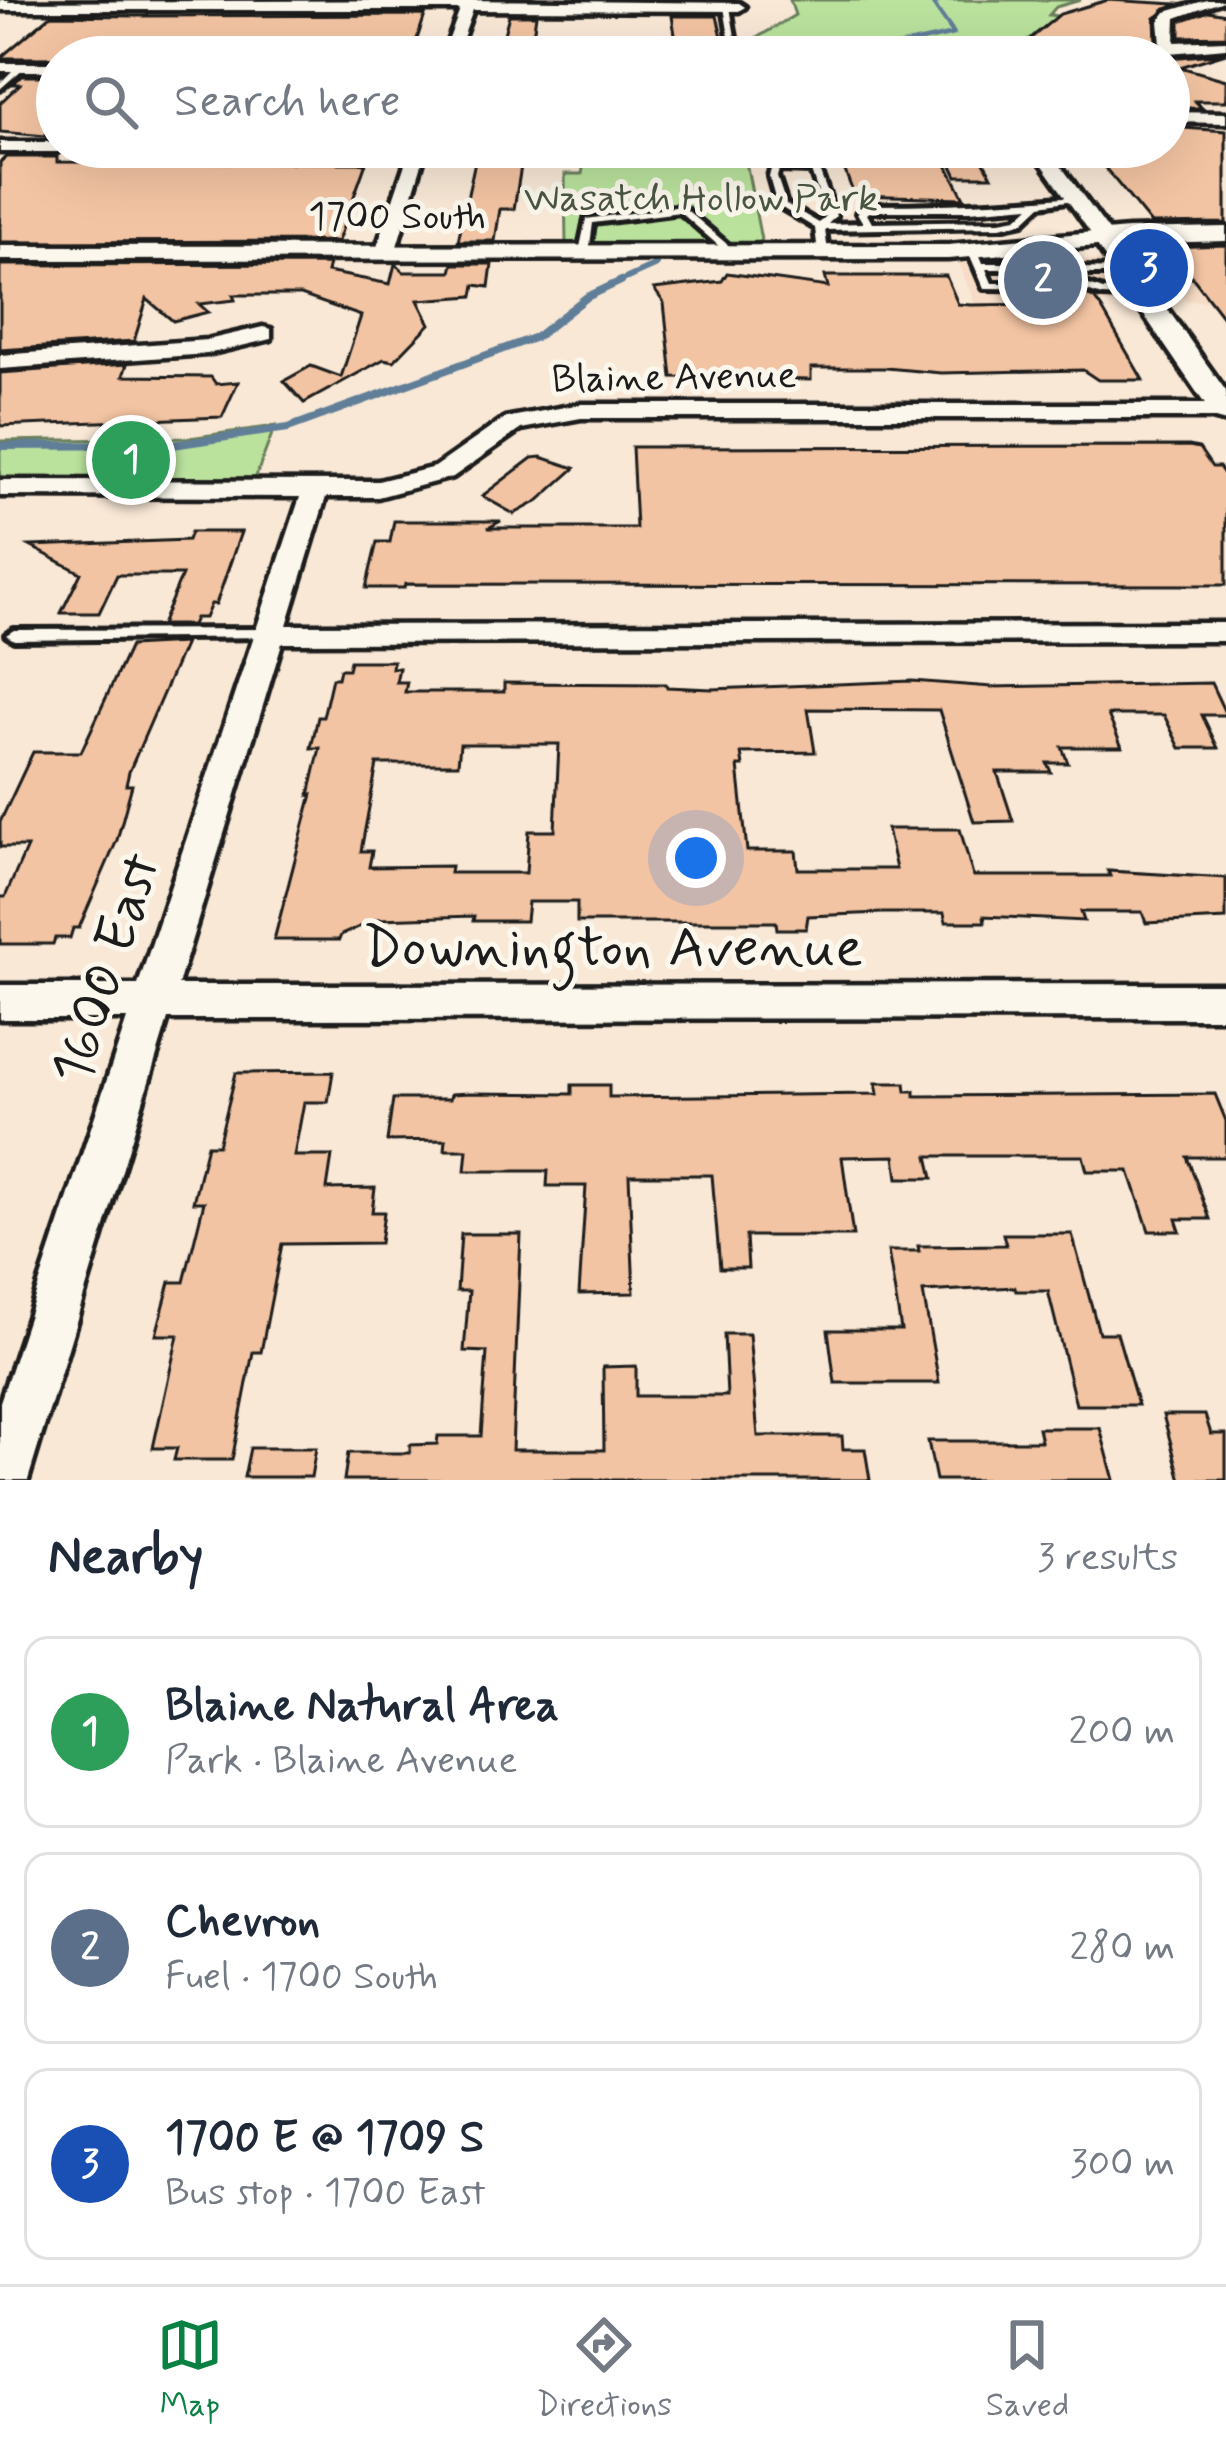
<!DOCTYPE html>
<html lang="en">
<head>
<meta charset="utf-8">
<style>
	:root { --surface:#fff; --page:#f6f6f7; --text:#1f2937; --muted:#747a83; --line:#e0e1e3; --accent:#0b8043 }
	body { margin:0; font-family:Mynerve,sans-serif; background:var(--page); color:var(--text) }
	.you { position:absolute; left:696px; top:858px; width:42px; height:42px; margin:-30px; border:9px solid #fff; border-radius:50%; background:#1a73e8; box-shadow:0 0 0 18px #1a73e833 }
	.badge { display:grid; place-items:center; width:78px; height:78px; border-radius:50%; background:var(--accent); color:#fff; font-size:39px; font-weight:700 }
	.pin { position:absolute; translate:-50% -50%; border:6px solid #fff; box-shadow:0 3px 12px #0006 }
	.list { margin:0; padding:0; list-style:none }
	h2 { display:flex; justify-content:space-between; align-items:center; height:156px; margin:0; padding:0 48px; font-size:51px }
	h2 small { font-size:39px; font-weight:400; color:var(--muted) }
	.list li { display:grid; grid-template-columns:78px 1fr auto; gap:36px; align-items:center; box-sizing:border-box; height:192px; margin:0 24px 24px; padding:0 24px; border:3px solid var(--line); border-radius:24px }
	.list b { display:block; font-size:45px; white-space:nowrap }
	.list p { margin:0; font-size:39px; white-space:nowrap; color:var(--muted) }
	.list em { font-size:39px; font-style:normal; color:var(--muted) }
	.icon { flex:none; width:66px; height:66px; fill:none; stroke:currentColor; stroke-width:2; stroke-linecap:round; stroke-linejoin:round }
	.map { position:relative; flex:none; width:1226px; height:1480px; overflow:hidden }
	.search { position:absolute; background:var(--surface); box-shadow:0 12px 48px #0002; left:36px; right:36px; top:36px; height:132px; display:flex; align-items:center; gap:30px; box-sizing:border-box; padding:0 42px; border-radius:66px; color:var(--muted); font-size:45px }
	.sheet { height:804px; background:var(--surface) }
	nav { display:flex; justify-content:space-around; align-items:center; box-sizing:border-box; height:168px; border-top:3px solid var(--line); background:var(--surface); font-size:33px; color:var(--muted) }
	nav a { display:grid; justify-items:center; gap:6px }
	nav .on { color:var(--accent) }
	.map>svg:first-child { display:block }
	.built { fill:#f7ddc7 }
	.green { fill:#bae29d; stroke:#6b7f5c; stroke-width:3 }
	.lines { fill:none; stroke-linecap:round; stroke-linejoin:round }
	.stream-far2 { stroke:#617e98; stroke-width:4.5 }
	.stream-far1 { stroke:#617e98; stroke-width:6 }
	.stream { stroke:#617e98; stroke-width:8 }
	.building { fill:#f3c4a3; stroke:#1c1c1c; stroke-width:3; fill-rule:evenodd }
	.service-casing { stroke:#1c1c1c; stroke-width:10 }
	.minor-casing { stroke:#1c1c1c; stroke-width:9 }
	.tertiary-casing { stroke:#1c1c1c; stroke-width:9 }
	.service { fill:#fbf7ec; fill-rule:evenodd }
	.minor { fill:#fbf7ec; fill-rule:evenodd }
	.tertiary { fill:#fbf7ec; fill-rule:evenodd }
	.labels { text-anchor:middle; stroke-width:10; stroke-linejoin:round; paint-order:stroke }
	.far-park-label { font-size:39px; fill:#4b5743; stroke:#fbf7ec }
	.far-street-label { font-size:39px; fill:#1c1c1c; stroke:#fbf7ec }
	.near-street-label { font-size:57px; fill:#1c1c1c; stroke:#fbf7ec }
</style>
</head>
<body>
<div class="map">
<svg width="1226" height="1480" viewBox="0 0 1226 1480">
	<rect width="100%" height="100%" fill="#f9e8d6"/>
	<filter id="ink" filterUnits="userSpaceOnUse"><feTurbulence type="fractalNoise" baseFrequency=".00833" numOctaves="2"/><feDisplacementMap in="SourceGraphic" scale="24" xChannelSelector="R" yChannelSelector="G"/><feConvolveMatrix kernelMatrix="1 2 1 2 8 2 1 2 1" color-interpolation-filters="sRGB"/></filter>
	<g filter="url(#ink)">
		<g class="built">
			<polygon points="1144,246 1226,246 1226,301 1187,301"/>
			<polygon points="957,259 1100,260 1131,304 975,304"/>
		</g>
		<g class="green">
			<polygon points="790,0 1081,0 1056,7 1049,15 1090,19 1025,57 565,57 565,53 738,49 795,15"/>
			<polygon points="587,147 831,147 836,160 746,162 762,245 566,245 565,174 582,174"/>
			<polygon points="275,426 255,479 0,479 0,441 189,438"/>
		</g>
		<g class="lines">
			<polyline class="stream-far2" points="847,57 954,34 933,4 943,0"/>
			<polyline class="stream-far1" points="614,284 656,265"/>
			<polyline class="stream" points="0,446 173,445 288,428 536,337 587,297 621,281"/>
		</g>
		<g class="building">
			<polygon points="1108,0 1176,4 1155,18 1156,41 1121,57 1008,57 1060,14"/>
			<polygon points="1209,11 1226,14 1226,36 1180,37 1180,21"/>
			<polygon points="51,15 135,16 425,15 411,57 0,58"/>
			<polygon points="509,15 536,15 530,57 498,57"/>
			<polygon points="672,16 717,16 723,41 676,41"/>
			<polygon points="1226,53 1180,67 1226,80 1226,101 1195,101 1202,108 1169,108 1169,58"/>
			<polygon points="22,76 57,76 57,137 0,132 0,103 20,84 12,84"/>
			<polygon points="1169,127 1226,131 1226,223 1151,224 1088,147 1169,147"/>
			<polygon points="478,147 524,148 514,209 500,209 495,241 458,241"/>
			<polygon points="943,147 975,147 992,176 957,176"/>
			<polygon points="6,157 57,157 57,162 366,163 338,241 0,242 0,162"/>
			<polygon points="842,163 946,163 964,198 854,195"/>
			<polygon points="1226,245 1226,321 1169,247"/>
			<polygon points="329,264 327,272 390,284 395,264 404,272 451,272 453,264 492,264 489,287 475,285 473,296 418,300 430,324 394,361 384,359 304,403 284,381 311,366 341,377 361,316 301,295 233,295 235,300 199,304 208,312 173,321 147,299 134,341 0,350 0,265"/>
			<polygon points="727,273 828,287 825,276 946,276 958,304 971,305 1044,304 1038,293 1080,293 1094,298 1102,309 1143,380 1098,380 1083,370 941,373 886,368 811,368 811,380 672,377 664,303 654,289 722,281"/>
			<polygon points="127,364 123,376 211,377 216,384 238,382 222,417 0,426 0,373"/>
			<polygon points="1189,446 1199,448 1212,467 1219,467 1226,477 1226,585 405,584 404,588 366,588 377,542 390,542 394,521 501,521 488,528 636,528 632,447"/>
			<polygon points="541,457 575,468 538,501 514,514 482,496 532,458"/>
			<polygon points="191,532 241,532 216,604 211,604 205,618 195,618 192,625 161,625 182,575 117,575 99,613 61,613 81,573 30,546 188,540"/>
			<polygon points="185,643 129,772 126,785 132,785 117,840 79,928 73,928 70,938 55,938 53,944 0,944 0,897 5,897 27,847 0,847 0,822 33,752 81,752 130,646"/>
			<path d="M350,661h43l-1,7h7l-3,14h11l-2,10h99v-9l162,1 1,3 45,2 200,-8 80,6 219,-4 15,32h-24l16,33h-38l-16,-33h-56l14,32h-60l6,16h-21l4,9h-54l16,49 -39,1 -35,-112 -131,-1 7,43 -74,1 2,13h-5l9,85h49l2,18h98l-9,-40h73l13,47h137l-2,-5 118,7v41l-80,4 -4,-11h-61l3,9 -100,-5 1,6h-39l-2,-9h-61l-75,3 -2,13h-29l-1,-7h-199v-20h-49l-2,19h-53l1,-5 -97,3 -36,16 -2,5h-65l38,-146 -3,1 11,-47h-9l7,-31h5l9,-39h6l2,-9h8zM460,744h99l-4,87h-26l-3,42h-76l1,-7 -82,1 3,-16h-11l16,-87h81z"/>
			<polygon points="333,1072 328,1102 304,1102 294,1156 332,1156 327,1189 375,1188 372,1212 384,1212 380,1243 282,1244 261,1352 253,1352 232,1460 174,1460 177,1448 153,1448 178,1335 156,1335 170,1282 184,1282 204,1202 193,1202 207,1145 218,1145 236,1073"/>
			<polygon points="876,1083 905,1083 906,1091 915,1091 915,1096 1215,1094 1226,1121 1226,1157 1187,1157 1210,1219 1176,1219 1180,1231 1149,1231 1129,1171 1087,1171 1083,1156 928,1156 933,1178 898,1178 895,1156 842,1157 853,1236 746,1236 748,1268 720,1268 712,1175 629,1175 634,1293 579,1294 586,1186 547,1186 548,1171 465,1171 467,1150 445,1150 446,1140 387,1141 393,1099 450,1099 451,1094 470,1093 572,1094 572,1085 609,1085 609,1097 878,1094"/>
			<polygon points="461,1234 521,1234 512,1450 604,1450 603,1367 636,1366 636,1396 727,1396 724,1334 749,1334 758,1436 842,1436 843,1449 865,1449 870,1480 344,1480 348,1453 410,1453 410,1445 437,1444 438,1436 481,1436 487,1352 464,1351 469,1291 457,1291"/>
			<polygon points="1003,1234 1072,1234 1099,1333 1117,1333 1138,1405 1076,1405 1048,1291 1016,1291 1015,1287 923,1292 939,1383 835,1383 828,1330 901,1330 888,1251 919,1251 918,1246 1006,1245"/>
			<polygon points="1163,1415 1205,1415 1211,1434 1226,1434 1226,1480 1181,1480"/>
			<polygon points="1038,1428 1100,1428 1114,1480 936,1480 928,1441 1041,1441"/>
			<polygon points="250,1448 316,1448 311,1477 244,1477"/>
		</g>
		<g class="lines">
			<defs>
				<g id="service">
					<polygon points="727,5 730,7 735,37 732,39 729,37 724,7"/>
					<polygon points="18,65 25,67 0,89 0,83"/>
					<path d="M772,165l46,2 18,49 -8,8 35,-1 -6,-10 12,-8c70,0 137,-3 206,-9l5,3 -39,6 -18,17 -23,5 -175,3 3,22 -5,3 -5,-3 -3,-24 -38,-23 -8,-28zM779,170l32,1 15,45 -7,7 -33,-19 -9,-27zM1030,206l-13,12 -17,3 -128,2 -5,-9 4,-3h99z"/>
					<polygon points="682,206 734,250 734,254 728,254 680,212 593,223 589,252 584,255 579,252 586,219"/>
					<path d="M973,248l5,3 5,12h81l-4,-6 5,-3 3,1 8,13 56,1v4l-4,1h-48l6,10 17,6 41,2 5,3 -5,3 -42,-2 -21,-7 -97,-1 -16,-37zM986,269h81l8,14h-83z"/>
					<polygon points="269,629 277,634 274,637 14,640 6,635 14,630"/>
				</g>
				<g id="minor">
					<polygon points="464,0 739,3 745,7 739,11 473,10 456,57 442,57 460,10 0,10 0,2"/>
					<polygon points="1207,0 1226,0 1176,18 1175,42 1226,40 1226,48 1125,57 1161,44 1159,21 1166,12"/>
					<rect x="0" y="63" width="57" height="8"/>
					<polygon points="1169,112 1226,113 1226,123 1169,122"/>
					<polygon points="0,142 57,142 57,147 65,147 57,152 0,152"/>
					<polygon points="113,147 427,147 395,253 385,259 375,253 409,152 121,152"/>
					<polygon points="1030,147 1047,147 1114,238 1111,242 1097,242"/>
					<polygon points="263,327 271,329 271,339 207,354 0,369 0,355 207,340"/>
					<polygon points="581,404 1225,404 1226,418 581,418 521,429 453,477 378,497 326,497 287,625 1226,623 1226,641 282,643 178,985 1226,984 1226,1018 168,1019 28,1480 0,1480 0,1402 127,1019 0,1019 0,985 138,985 300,497 0,496 0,480 378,481 435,467 505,418"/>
				</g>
				<g id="tertiary">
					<polygon points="0,0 10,0 0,6"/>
					<polygon points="1226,227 1226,241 1121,244 1226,391 1226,422 1215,419 1097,246 948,259 0,260 0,246 948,245 1128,229"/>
				</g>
			</defs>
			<use href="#service" class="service-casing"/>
			<use href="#minor" class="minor-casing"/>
			<use href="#tertiary" class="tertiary-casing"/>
			<use href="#service" class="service"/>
			<use href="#minor" class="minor"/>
			<use href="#tertiary" class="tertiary"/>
		</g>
	</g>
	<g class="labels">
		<g class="far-park-label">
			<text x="701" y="210">Wasatch Hollow Park</text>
		</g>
		<g class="far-street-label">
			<text x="397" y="228">1700 South</text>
			<text transform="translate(674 375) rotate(-1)" y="14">Blaine Avenue</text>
		</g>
		<g class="near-street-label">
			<text x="613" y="965">Downington Avenue</text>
			<text transform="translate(104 968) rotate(-72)" y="20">1600 East</text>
		</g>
	</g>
</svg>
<div class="you"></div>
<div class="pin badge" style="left:131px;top:460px;background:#2e9e5b">1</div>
<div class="pin badge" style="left:1043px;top:280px;background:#5c6f8a">2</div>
<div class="pin badge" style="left:1149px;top:268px;background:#1a4fb4">3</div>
<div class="search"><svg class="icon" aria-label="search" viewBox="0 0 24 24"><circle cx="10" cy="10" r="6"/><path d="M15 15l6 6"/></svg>Search here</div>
</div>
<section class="sheet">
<h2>Nearby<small>3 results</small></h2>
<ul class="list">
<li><span class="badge" style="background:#2e9e5b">1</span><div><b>Blaine Natural Area</b><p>Park · Blaine Avenue</p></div><em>200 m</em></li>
<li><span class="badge" style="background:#5c6f8a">2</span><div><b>Chevron</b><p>Fuel · 1700 South</p></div><em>280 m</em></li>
<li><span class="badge" style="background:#1a4fb4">3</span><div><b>1700 E @ 1709 S</b><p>Bus stop · 1700 East</p></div><em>300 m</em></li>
</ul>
</section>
<nav>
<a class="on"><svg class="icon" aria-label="map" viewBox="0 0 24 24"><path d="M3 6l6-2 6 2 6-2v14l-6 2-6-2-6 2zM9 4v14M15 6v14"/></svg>Map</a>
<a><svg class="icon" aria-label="directions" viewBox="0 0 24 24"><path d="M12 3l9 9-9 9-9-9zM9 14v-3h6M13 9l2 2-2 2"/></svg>Directions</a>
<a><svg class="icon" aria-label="saved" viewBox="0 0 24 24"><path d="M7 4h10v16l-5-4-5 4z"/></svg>Saved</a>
</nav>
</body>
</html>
